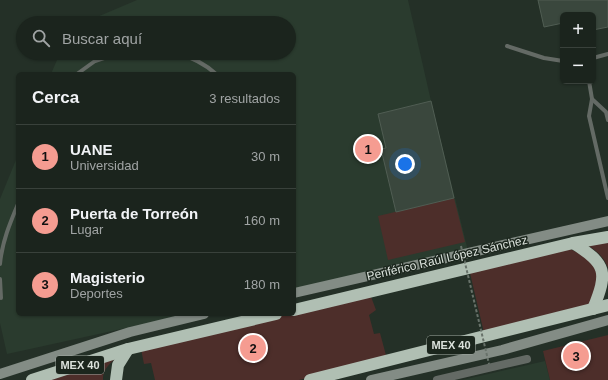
<!DOCTYPE html>
<html lang="es">
<head>
<meta charset="utf-8">
<style>
	:root { --surface:#1b241d; --page:#242c26; --text:#f1f3f6; --muted:#a0a4a4; --line:#39413b; --accent:#f59c91 }
	body { margin:0; font-family:Arial,sans-serif; background:var(--page); color:var(--text) }
	.controls { position:absolute; right:12px; top:12px; display:grid; overflow:hidden; border-radius:6px; box-shadow:0 1px 3px #0004 }
	.controls button { width:36px; height:36px; display:grid; place-items:center; padding:0; border:0; border-bottom:1px solid var(--line); background:var(--surface); color:var(--text); font:20px sans-serif }
	.you { position:absolute; left:405px; top:164px; width:14px; height:14px; margin:-10px; border:3px solid #fff; border-radius:50%; background:#1a73e8; box-shadow:0 0 0 6px #1a73e833 }
	.badge { display:grid; place-items:center; width:26px; height:26px; border-radius:50%; background:var(--accent); color:#111; font-size:13px; font-weight:700 }
	.pin { position:absolute; translate:-50% -50%; border:2px solid #fff; box-shadow:0 1px 4px #0006 }
	.list { margin:0; padding:0; list-style:none }
	h2 { display:flex; justify-content:space-between; align-items:center; height:52px; margin:0; padding:0 16px; font-size:17px }
	h2 small { font-size:13px; font-weight:400; color:var(--muted) }
	.list li { display:grid; grid-template-columns:26px 1fr auto; gap:12px; align-items:center; box-sizing:border-box; height:64px; padding:0 16px; border-top:1px solid var(--line) }
	.list b { display:block; font-size:15px; white-space:nowrap }
	.list p { margin:0; font-size:13px; white-space:nowrap; color:var(--muted) }
	.list em { font-size:13px; font-style:normal; color:var(--muted) }
	.icon { flex:none; width:22px; height:22px; fill:none; stroke:currentColor; stroke-width:2; stroke-linecap:round; stroke-linejoin:round }
	.map { position:relative; flex:none; width:608px; height:380px; overflow:hidden }
	.search { position:absolute; background:var(--surface); box-shadow:0 1px 3px #0004; left:16px; top:16px; width:280px; height:44px; display:flex; align-items:center; gap:10px; box-sizing:border-box; padding:0 14px; border-radius:22px; color:var(--muted); font-size:15px }
	.panel { position:absolute; background:var(--surface); box-shadow:0 1px 3px #0004; left:16px; top:72px; width:280px; height:244px; border-radius:6px }
	.map>svg:first-child { display:block }
	.built { fill:#2a3b2e }
	.green { fill:#4d2e2a }
	.building { fill:#3a473d; stroke:#505d53 }
	.lines { fill:none; stroke-linecap:round; stroke-linejoin:round }
	.lane { stroke:#646a65; stroke-width:4 }
	.street { stroke:#646a65; stroke-width:8 }
	.secondary { stroke:#838c85; stroke-width:10 }
	.highway { stroke:#b0bfb3; stroke-width:12 }
	.path-bridge { stroke:#68726a; stroke-width:2; stroke-dasharray:3 2; stroke-linecap:butt }
	.labels { text-anchor:middle; stroke-width:3; stroke-linejoin:round; paint-order:stroke }
	.shield { fill:#1b261d; stroke:#a1aaa3; stroke-width:1 }
	.shield-label { font-size:11px; font-weight:bold; fill:#dbe2dc }
	.street-label { font-size:12px; fill:#dbe2dc; stroke:#1b261d }
</style>
</head>
<body>
<div class="map">
<svg width="608" height="380" viewBox="0 0 608 380">
	<rect width="100%" height="100%" fill="#243027"/>
	<g class="built">
		<polygon points="137,0 408,0 431,101 469,255 294,292 294,74 51,74 60,53 289,53 289,23 83,23"/>
		<polygon points="18,155 18,314 190,314 7,354 0,323 0,199"/>
		<polygon points="545,361 550,380 462,380"/>
	</g>
	<g class="green">
		<polygon points="454,198 465,242 388,260 378,216"/>
		<path d="M608,242v26c-4,-11 -11,-17 -21,-23z"/>
		<path d="M568,248c15,7 34,16 30,36 -1,7 -5,14 -8,21l-106,28 -14,-60z"/>
		<polygon points="370,294 376,310 369,315 374,334 380,333 387,359 299,380 155,380 151,363 144,364 141,349 287,314 294,314"/>
		<polygon points="608,335 608,380 550,380 543,351"/>
		<path d="M120,355c-8,6 -18,14 -17,25h-65z"/>
	</g>
	<g class="building">
		<polygon points="538,0 608,0 608,27 593,30 593,15 563,15 563,23 544,27"/>
		<polygon points="431,101 454,198 396,212 381,149 386,148 378,114"/>
	</g>
	<g class="lines">
		<g class="lane">
			<polyline points="507,46 544,58 563,61"/>
			<path d="M176,53c15,4 28,10 40,21"/>
			<polyline points="593,58 608,54"/>
			<polyline points="77,74 95,61 119,53"/>
			<polyline points="589,81 592,99 589,116 608,198"/>
			<polyline points="592,99 606,112 608,120"/>
			<path d="M0,264c2,-22 10,-41 18,-60"/>
			<polyline points="0,279 1,298"/>
		</g>
		<polyline class="street" points="437,380 527,359"/>
		<g class="secondary">
			<polyline points="294,293 608,221"/>
			<polyline points="0,374 130,332 204,314"/>
			<polyline points="371,380 502,350 608,320"/>
		</g>
		<g class="highway">
			<path d="M573,243c34,21 35,29 20,66"/>
			<polyline points="294,310 573,243 608,237"/>
			<polyline points="32,380 128,349 276,314"/>
			<polyline points="116,380 118,365 128,349"/>
			<polyline points="310,380 608,305"/>
		</g>
		<polyline class="path-bridge" points="461,246 489,364"/>
	</g>
	<g class="labels">
		<g class="shield">
			<rect x="427" y="336" width="48" height="18" rx="3"/>
			<rect x="56" y="356" width="48" height="18" rx="3"/>
		</g>
		<g class="shield-label">
			<text x="451" y="349">MEX 40</text>
			<text x="80" y="369">MEX 40</text>
		</g>
		<g class="street-label">
			<text transform="translate(447 258) rotate(-13)" y="4">Periférico Raúl López Sánchez</text>
		</g>
	</g>
</svg>
<div class="controls">
<button>+</button>
<button>−</button>
</div>
<div class="you"></div>
<div class="pin badge" style="left:368px;top:149px">1</div>
<div class="pin badge" style="left:253px;top:348px">2</div>
<div class="pin badge" style="left:576px;top:356px">3</div>
<div class="search"><svg class="icon" aria-label="search" viewBox="0 0 24 24"><circle cx="10" cy="10" r="6"/><path d="M15 15l6 6"/></svg>Buscar aquí</div>
<section class="panel">
<h2>Cerca<small>3 resultados</small></h2>
<ul class="list">
<li><span class="badge">1</span><div><b>UANE</b><p>Universidad</p></div><em>30 m</em></li>
<li><span class="badge">2</span><div><b>Puerta de Torreón</b><p>Lugar</p></div><em>160 m</em></li>
<li><span class="badge">3</span><div><b>Magisterio</b><p>Deportes</p></div><em>180 m</em></li>
</ul>
</section>
</div>
</body>
</html>
